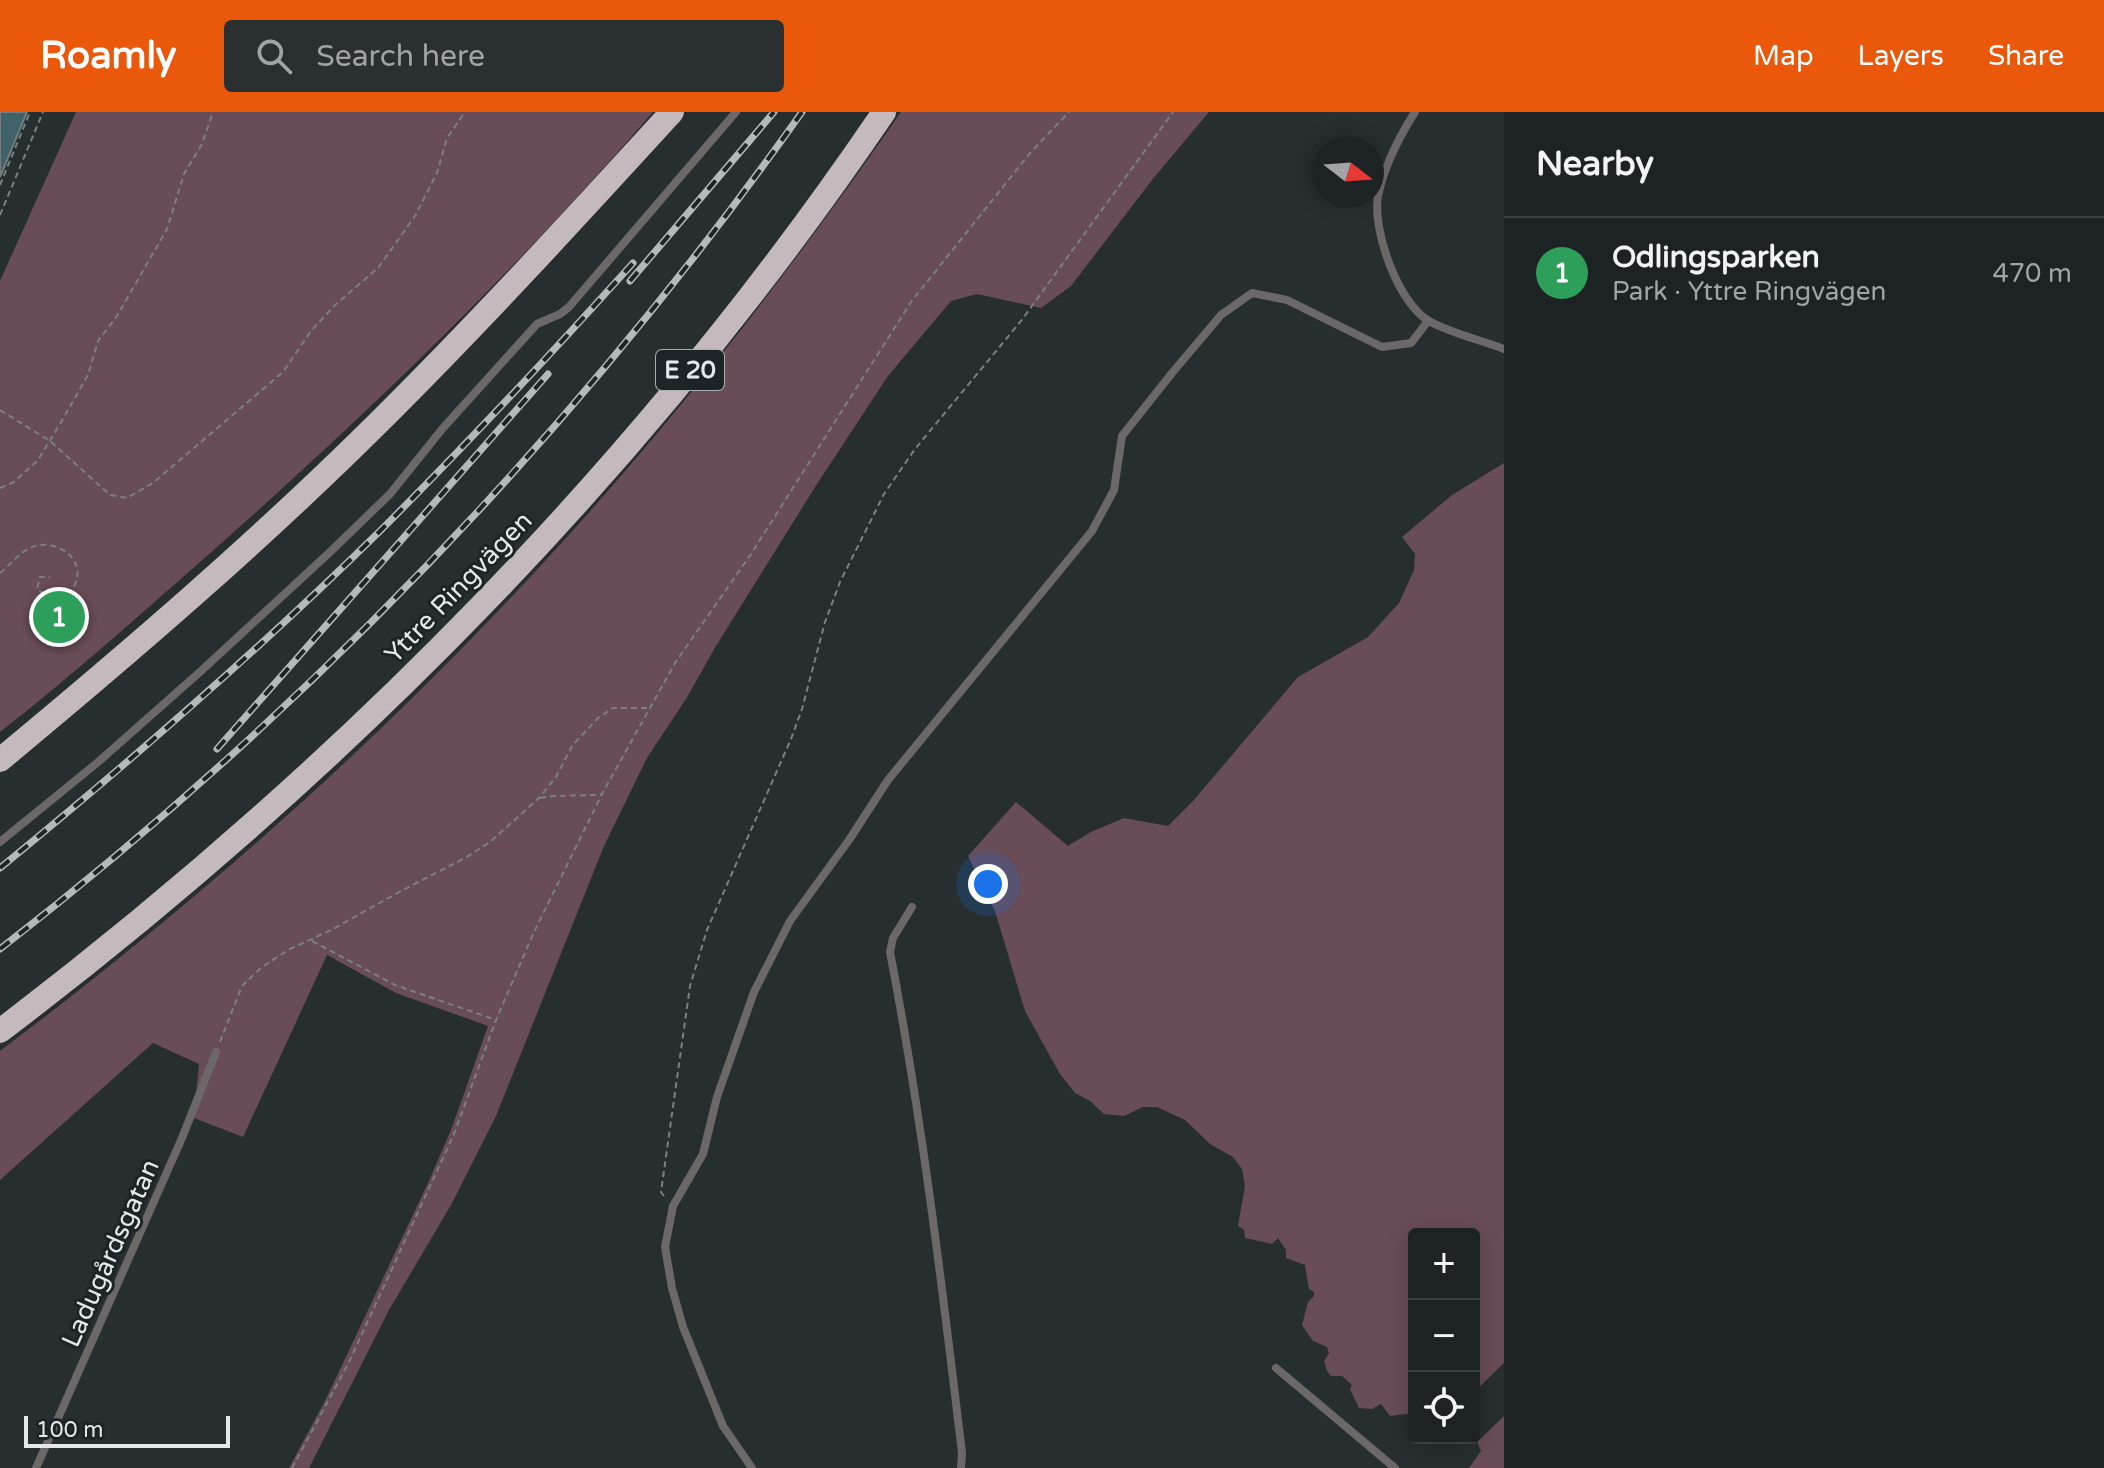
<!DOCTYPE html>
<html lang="en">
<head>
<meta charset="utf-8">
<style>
	:root { --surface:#1d2224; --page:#2a2f31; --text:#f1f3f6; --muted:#a0a4a6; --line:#3b3f41; --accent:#ea580c }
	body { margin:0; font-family:"Varela Round",sans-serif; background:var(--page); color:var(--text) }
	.controls { position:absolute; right:24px; bottom:24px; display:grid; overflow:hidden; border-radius:8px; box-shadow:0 4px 20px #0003 }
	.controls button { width:72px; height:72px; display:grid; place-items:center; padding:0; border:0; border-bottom:2px solid var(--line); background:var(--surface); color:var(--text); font:40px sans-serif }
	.compass { position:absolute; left:1312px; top:24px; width:72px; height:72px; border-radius:50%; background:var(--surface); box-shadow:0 4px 20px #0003; rotate:107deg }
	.scale { position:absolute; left:24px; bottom:20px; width:206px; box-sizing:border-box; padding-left:8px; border:4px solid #e3e8ea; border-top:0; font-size:22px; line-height:28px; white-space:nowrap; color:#e3e8ea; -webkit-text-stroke:6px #1d2427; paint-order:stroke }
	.you { position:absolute; left:988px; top:772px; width:28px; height:28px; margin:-20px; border:6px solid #fff; border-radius:50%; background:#1a73e8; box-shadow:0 0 0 12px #1a73e833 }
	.badge { display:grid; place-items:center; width:52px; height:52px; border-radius:50%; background:var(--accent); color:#fff; font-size:26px; font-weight:700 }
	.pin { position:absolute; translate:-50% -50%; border:4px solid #fff; box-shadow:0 2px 8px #0006 }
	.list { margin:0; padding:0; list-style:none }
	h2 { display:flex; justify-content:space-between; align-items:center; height:104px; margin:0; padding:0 32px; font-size:34px }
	h2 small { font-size:26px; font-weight:400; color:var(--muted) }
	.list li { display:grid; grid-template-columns:52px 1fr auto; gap:24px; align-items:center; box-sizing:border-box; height:112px; padding:0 32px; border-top:2px solid var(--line) }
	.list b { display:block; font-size:30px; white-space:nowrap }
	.list p { margin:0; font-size:26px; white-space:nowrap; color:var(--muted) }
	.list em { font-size:26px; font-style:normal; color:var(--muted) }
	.icon { flex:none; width:44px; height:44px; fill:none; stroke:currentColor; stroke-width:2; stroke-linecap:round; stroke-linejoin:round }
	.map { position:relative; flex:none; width:1504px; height:1356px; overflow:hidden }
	header { display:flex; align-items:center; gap:48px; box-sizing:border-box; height:112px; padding:0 40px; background:var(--accent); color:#fff }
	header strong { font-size:38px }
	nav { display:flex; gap:44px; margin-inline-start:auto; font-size:28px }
	.search { width:560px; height:72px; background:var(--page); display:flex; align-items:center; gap:20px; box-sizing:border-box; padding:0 28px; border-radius:8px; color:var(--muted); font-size:30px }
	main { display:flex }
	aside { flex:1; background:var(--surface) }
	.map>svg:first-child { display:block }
	.green { fill:#684c57 }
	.building { fill:#3f626b; stroke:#737c7e; stroke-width:2 }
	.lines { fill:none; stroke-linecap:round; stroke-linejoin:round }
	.path { stroke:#7a8183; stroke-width:2; stroke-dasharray:6 4; stroke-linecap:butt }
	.lane { stroke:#6c686a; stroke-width:8 }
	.highway { stroke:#c4babd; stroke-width:24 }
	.rail-casing { stroke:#b4babc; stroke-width:7 }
	.rail { stroke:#1d2427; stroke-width:4; stroke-dasharray:12; stroke-linecap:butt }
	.labels { text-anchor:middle; stroke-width:6; stroke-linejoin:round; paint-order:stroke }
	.shield { fill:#1d2427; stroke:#a8adb0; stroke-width:2 }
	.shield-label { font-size:24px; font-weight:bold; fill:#e3e8ea }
	.street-label { font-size:26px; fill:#e3e8ea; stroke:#1d2427 }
</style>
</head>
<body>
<header>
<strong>Roamly</strong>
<div class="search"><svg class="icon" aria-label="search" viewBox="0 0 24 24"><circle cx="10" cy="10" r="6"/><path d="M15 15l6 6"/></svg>Search here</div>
<nav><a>Map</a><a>Layers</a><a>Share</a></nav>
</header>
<main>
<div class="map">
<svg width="1504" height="1356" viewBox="0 0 1504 1356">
	<rect width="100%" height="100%" fill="#272e30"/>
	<g class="green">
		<path d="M76,0h577c-132,153 -277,294 -428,428 -74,65 -147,131 -225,192v-451z"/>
		<path d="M901,0h308l-57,68 -81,106 -30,22 -64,-14 -26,7 -63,75 -71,108 -101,162 -30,53 -39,59 -43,88 -108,270 -45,89 -62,105 -80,158h-20l37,-69 102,-216 23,-53 37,-104 -92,-33 -69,-38 -84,182 -49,-19 5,-54 -46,-21 -153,137v-129c176,-133 345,-279 497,-439 149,-155 282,-324 404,-500z"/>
		<polygon points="1504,351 1504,1251 1474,1280 1474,1122 1414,1122 1414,1301 1390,1304 1381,1292 1372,1297 1359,1296 1350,1277 1352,1273 1342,1264 1331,1264 1327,1259 1324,1249 1329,1241 1327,1235 1313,1229 1302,1213 1308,1190 1314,1184 1314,1180 1309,1177 1305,1153 1286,1146 1286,1138 1278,1126 1272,1132 1245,1126 1244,1118 1238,1114 1245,1074 1242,1057 1233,1045 1210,1032 1185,1008 1157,995 1143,995 1124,1004 1104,1002 1090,989 1075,981 1060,962 1025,899 995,799 968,744 1016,690 1068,734 1091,720 1124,706 1168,714 1194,688 1298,565 1368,525 1399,491 1414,458 1415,442 1402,425 1452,383"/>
		<polygon points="1504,1304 1504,1356 1469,1356 1481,1339 1477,1330"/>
	</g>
	<polygon class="building" points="0,0 27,0 0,65"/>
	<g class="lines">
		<g class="path">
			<polyline points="0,73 30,0"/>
			<polyline points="0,103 43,0"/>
			<polyline points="0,298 50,329 110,383 127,386 153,371 283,260 311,219 335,193 378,156 415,104 437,61 447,26 465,0"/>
			<polyline points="0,376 14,370 38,348 60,312 88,263 98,229 117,204 167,117 184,62 202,32 213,0"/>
			<path d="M0,461c10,-8 19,-20 30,-25 10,-5 21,-4 31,1 35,17 8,68 -24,40l3,-12h10"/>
			<path d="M540,686c21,-4 40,-1 61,-4"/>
			<polyline points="312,829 395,873 496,908"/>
			<polyline points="220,930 242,874 262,855 288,838 333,817 401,779 465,746 490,730 539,686 556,665 572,634 598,606 613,596 649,596"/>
			<polyline points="664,1084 661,1080 690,874 707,818 791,627 802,597 825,510 840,470 884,382 915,337 1021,209 1173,0"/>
			<polyline points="292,1356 349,1250 454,1022 496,908 533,822 602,682 675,551 751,442 911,190 1030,41 1069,0"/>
		</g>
		<g class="lane">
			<path d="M1415,0c-16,25 -31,55 -37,84 -6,34 20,107 51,125 21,12 52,19 75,28"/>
			<polyline points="0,730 97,651 201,559 329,441 390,382 443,316 537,212 560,202 569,195 736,0"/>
			<path d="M912,795l-19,31 -3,14c32,166 52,333 72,501l-1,15"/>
			<polyline points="1276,1256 1395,1356"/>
			<polyline points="36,1356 182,1026 216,940"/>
			<polyline points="752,1356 723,1314 683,1215 672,1176 665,1135 673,1094 703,1042 717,985 754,880 790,809 849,728 888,668 1092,419 1114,378 1122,324 1172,261 1221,203 1252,181 1287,188 1382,235 1411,231 1428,209"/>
		</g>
		<g class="highway">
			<path d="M0,648c129,-107 257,-217 376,-335 102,-101 199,-207 296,-313"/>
			<path d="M0,919c340,-258 644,-565 884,-919"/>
		</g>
		<defs>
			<g id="rail">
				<polyline points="630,169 774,0"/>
				<polyline points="217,637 548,262"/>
				<path d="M0,756c131,-107 259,-218 380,-337 87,-87 171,-177 253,-268"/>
				<path d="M0,837c307,-238 577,-520 802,-837"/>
			</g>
		</defs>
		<use href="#rail" class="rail-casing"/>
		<use href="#rail" class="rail"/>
	</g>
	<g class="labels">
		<rect class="shield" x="656" y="238" width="68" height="40" rx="6"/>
		<g class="shield-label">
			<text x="690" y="266">E 20</text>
		</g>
		<g class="street-label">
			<text transform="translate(458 475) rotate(-46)" y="9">Yttre Ringvägen</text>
			<text transform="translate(110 1141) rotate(-66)" y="9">Ladugårdsgatan</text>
		</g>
	</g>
</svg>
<div class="controls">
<button>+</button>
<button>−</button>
<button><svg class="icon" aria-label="locate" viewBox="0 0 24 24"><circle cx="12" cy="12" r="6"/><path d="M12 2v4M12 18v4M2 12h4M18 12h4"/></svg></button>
</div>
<svg class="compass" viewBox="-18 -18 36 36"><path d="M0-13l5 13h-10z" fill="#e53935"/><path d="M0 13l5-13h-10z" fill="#a0a4a6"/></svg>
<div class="scale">100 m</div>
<div class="you"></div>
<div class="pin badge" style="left:59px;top:505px;background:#2e9e5b">1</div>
</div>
<aside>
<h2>Nearby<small></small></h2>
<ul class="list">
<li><span class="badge" style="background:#2e9e5b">1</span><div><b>Odlingsparken</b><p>Park · Yttre Ringvägen</p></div><em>470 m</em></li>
</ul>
</aside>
</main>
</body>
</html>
